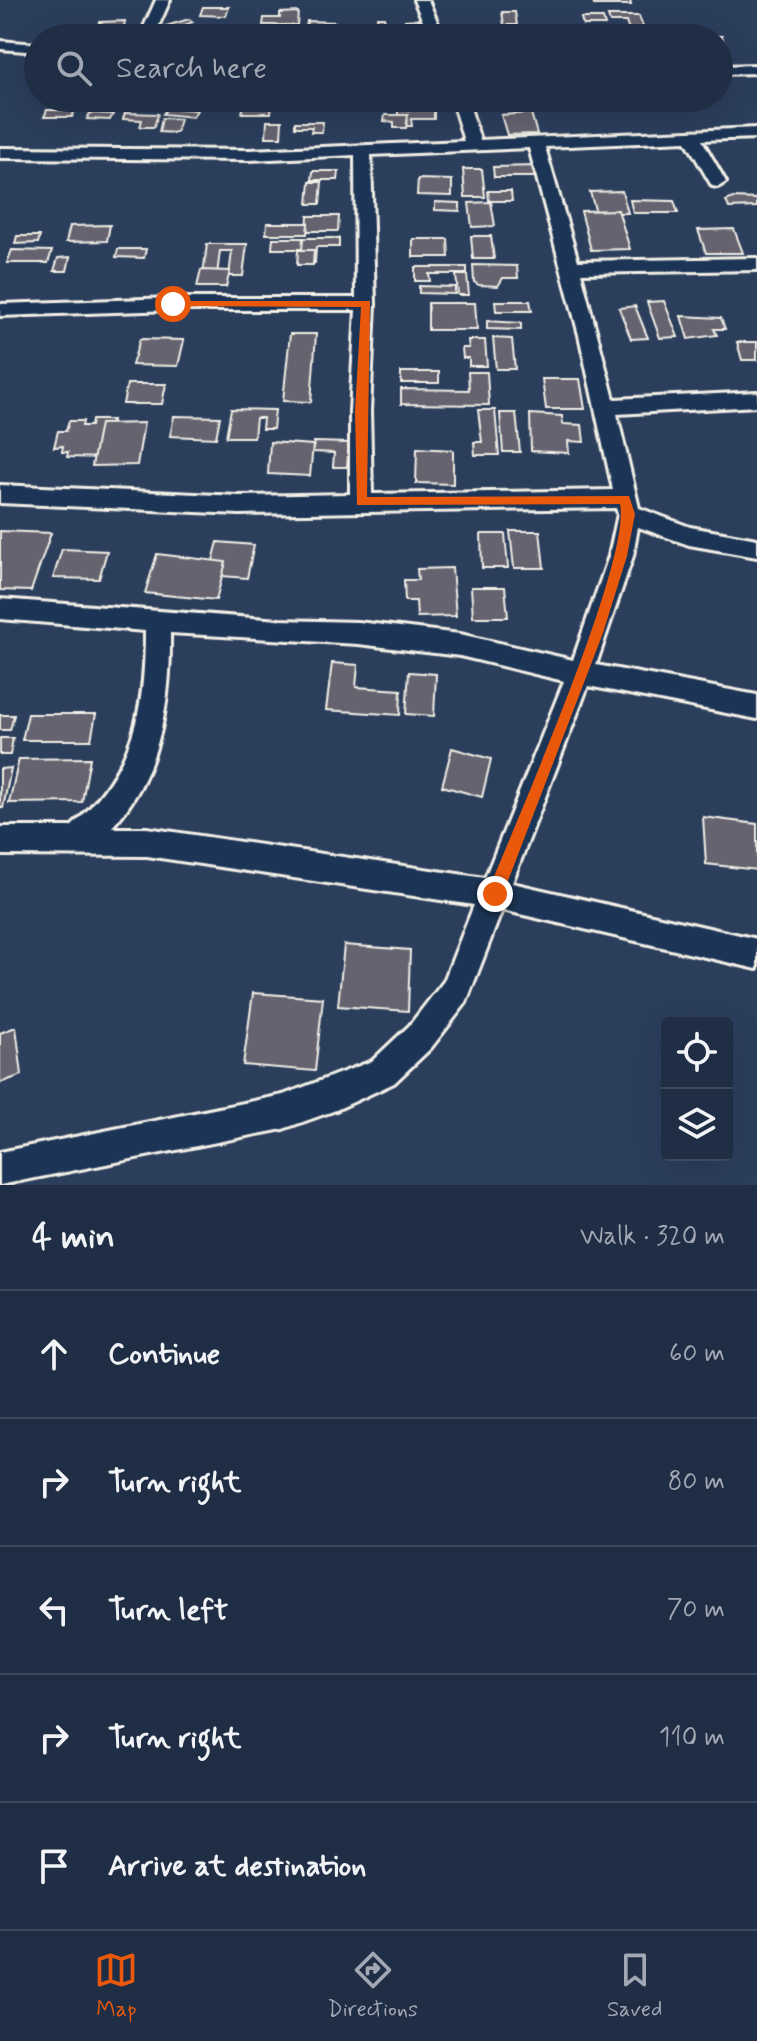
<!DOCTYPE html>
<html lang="en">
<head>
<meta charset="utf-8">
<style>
	:root { --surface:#202e45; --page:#2d3a50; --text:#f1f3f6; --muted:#a2a8b3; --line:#3d4a5e; --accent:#ea580c }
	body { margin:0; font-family:Mynerve,sans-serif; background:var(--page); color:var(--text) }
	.controls { position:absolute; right:24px; bottom:24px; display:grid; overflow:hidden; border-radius:8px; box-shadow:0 8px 32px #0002 }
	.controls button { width:72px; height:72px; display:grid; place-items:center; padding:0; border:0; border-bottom:2px solid var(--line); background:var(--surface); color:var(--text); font:40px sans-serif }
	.stop { position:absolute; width:24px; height:24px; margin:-18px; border:6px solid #ea580c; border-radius:50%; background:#fff }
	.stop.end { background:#ea580c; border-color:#fff; box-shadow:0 2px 8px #0008 }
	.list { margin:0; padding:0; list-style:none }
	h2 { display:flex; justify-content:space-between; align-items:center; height:104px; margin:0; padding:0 32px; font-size:34px }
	h2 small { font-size:26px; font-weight:400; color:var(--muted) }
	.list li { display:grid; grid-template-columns:52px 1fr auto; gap:24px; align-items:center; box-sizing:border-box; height:128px; padding:0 32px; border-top:2px solid var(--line) }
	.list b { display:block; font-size:30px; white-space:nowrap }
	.list em { font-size:26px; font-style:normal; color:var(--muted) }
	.icon { flex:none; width:44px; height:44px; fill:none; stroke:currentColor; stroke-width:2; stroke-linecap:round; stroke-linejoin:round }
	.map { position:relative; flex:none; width:757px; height:1185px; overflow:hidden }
	.search { position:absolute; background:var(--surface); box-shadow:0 8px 32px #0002; left:24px; right:24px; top:24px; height:88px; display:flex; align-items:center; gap:20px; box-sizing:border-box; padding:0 28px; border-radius:44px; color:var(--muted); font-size:30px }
	.sheet { height:744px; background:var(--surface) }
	nav { display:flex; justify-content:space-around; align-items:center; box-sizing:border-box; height:112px; border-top:2px solid var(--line); background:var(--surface); font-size:22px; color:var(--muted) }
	nav a { display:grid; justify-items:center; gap:4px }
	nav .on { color:var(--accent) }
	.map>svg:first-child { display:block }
	.building { fill:#65636f; stroke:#f4f1e8; stroke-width:2 }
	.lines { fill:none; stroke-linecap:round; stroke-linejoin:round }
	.street-casing { stroke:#f4f1e8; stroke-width:6 }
	.street { fill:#1d3557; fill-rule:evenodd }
	.route { fill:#ea580c }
</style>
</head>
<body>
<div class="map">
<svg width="757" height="1185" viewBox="0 0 757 1185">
	<rect width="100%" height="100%" fill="#2b3e5c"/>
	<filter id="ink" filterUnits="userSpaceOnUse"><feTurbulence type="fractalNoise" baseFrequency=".0125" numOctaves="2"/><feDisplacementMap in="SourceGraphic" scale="16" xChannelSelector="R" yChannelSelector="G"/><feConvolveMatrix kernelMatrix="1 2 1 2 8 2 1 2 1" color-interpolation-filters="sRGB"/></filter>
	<g filter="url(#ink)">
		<g class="building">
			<polygon points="593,0 630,0 631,5 594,5"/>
			<polygon points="203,7 229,7 226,16 200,15"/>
			<polygon points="298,12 297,25 263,25 264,18 280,18 280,13"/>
			<polygon points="502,12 515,12 517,25 504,25"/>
			<polygon points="608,16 639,16 644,30 629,31 626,22 610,22"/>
			<polygon points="377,17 384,17 387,28 407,27 405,20 418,19 421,32 380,34"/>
			<polygon points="581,18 603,18 605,25 583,25"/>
			<polygon points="189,19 193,22 176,28 183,33 173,36 163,27"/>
			<polygon points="125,21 124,27 98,28 99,22"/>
			<polygon points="307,21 335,22 334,28 306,27"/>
			<polygon points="218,27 231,27 228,38 215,38"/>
			<polygon points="691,35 722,36 726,50 719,49 719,38 691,38"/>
			<polygon points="64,98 77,98 74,106 52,106 53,101"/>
			<polygon points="107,98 120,98 117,107 90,107 91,102 106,102"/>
			<polygon points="352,98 365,98 366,111 353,111"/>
			<polygon points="373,98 400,98 400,105 381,105 381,110 373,110"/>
			<polygon points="516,98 525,98 527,110 499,110 498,105 518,105"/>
			<polygon points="244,104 272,104 271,113 242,113"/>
			<polygon points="167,108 197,110 193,117 163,114"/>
			<polygon points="47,110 75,110 72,117 44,117"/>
			<polygon points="398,110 434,110 434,119 411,119 412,126 398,126"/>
			<polygon points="90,113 113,114 110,120 87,119"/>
			<polygon points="125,113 158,114 154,127 140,127 142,120 123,119"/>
			<polygon points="531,113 537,134 507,135 501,115"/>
			<polygon points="385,115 408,115 406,128 394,128 394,122 384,121"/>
			<polygon points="162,118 180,119 176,133 159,132"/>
			<polygon points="267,121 282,121 281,137 266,137"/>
			<polygon points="295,122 323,122 322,132 311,132 312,127 295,127"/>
			<polygon points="539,166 540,177 494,177 493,167"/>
			<polygon points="463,169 482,169 485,197 465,197"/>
			<polygon points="313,171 339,171 338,180 312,180"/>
			<polygon points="418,179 452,180 452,196 417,195"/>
			<polygon points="310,182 322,182 320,204 308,204"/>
			<polygon points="488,191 511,191 512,201 489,201"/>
			<polygon points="622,191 628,213 596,213 590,192"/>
			<polygon points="733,198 757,199 757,207 729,208 726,201"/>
			<polygon points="630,200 674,201 678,213 633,213"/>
			<polygon points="435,202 460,203 460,211 435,210"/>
			<polygon points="491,202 495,226 472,227 469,203"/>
			<polygon points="618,210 630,249 591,250 581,211"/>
			<polygon points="308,216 339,216 338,231 307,231"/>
			<polygon points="267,223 308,223 307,234 266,234"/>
			<polygon points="110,225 107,241 66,242 70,226"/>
			<polygon points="734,229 743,253 706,253 698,230"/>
			<polygon points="17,236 40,236 38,243 15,244"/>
			<polygon points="471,236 491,236 494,259 473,259"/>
			<polygon points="273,238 306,238 305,249 272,249"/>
			<polygon points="303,238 339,238 339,247 316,247 315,263 301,263"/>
			<polygon points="413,239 448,239 449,257 413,257"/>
			<polygon points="207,244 247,244 243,276 229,276 232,251 220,251 217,275 203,275"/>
			<polygon points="118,249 146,249 144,258 116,257"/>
			<polygon points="12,250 52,251 48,263 7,263"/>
			<polygon points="298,250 314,250 313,265 297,265"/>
			<polygon points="70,257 67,271 54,271 58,258"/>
			<polygon points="473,265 517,266 518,278 503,278 498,286 479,285 474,282"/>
			<polygon points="415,267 467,267 467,274 429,274 430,281 415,281"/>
			<polygon points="201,270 230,271 226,287 197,287"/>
			<polygon points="456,275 467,275 469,295 458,295"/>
			<polygon points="419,286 455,287 455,294 419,293"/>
			<polygon points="495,301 530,301 532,311 496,311"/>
			<polygon points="664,301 678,337 660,338 647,302"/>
			<polygon points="428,303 475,303 477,330 428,330"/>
			<polygon points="635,306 648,338 631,339 619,308"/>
			<polygon points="681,316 721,318 725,329 714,329 717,335 688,339"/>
			<polygon points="487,321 521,323 521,330 487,329"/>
			<polygon points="290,334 316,334 311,402 283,401"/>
			<polygon points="493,338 512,339 515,369 496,369"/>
			<polygon points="140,339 184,340 178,366 132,365"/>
			<polygon points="468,340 485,340 487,366 469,366 469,358 463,358 462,348 469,348"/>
			<polygon points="737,342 757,342 757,360 742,360"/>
			<rect x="401" y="372" width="38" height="11"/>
			<polygon points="468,372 487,372 489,405 401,404 401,389 469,390"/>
			<polygon points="542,379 580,379 585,409 546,409"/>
			<polygon points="127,384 166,384 162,404 123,404"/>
			<polygon points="231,409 275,410 273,429 262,429 263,418 256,418 254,437 226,437"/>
			<polygon points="478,410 495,410 499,455 475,455 474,442 482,442"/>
			<polygon points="500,413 516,413 520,452 503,452"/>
			<polygon points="530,414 562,416 563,424 582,425 584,442 568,441 569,453 531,451"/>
			<polygon points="174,416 220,417 216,438 170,436"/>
			<polygon points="92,420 112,420 104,458 67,457 68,452 62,452 63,446 54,447 58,431 66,431 69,421 83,421 82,426 91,426"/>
			<polygon points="144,423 137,465 92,466 100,424"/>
			<polygon points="270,442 313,445 310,476 268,474"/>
			<polygon points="314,442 349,443 347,467 333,467 334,453 313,452"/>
			<polygon points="417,448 453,450 453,484 416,483"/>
			<polygon points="0,531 51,533 31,591 0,590"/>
			<polygon points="510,531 540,531 544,568 514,568"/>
			<polygon points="481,534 505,534 508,568 482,568"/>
			<polygon points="218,542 254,545 247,578 209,575"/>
			<polygon points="62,549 107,551 99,579 53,578"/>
			<polygon points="157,554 226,562 216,600 145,593"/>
			<polygon points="452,568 456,616 417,617 416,601 405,601 404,580 418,580 417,569"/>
			<polygon points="471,587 505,587 508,617 473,617"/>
			<polygon points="332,663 358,665 356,687 401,690 400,715 326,710"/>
			<polygon points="409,672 436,674 434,716 406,714"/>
			<polygon points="28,714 96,714 91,740 22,740"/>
			<polygon points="0,715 14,715 10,730 0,730"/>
			<polygon points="0,738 13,738 10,755 0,755"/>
			<polygon points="452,748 491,759 482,797 442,786"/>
			<polygon points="90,758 82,802 9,803 19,759"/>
			<polygon points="11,768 3,808 0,808 0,769"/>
			<polygon points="703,817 757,824 757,870 706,864"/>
			<polygon points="344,945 410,950 408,1011 338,1006"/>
			<polygon points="253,993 323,998 315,1071 243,1065"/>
			<polygon points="16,1027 22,1075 0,1083 0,1033"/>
		</g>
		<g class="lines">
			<defs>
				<g id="street">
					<polygon points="156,0 170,0 153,38 139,38"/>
					<polygon points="414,0 428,0 444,38 430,38"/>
					<polygon points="0,41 38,44 38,52 0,49"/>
					<polygon points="757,65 757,73 719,74 719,66"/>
					<path d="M451,98h16l13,42 277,-12v10l-55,2 24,42 -8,5 -6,-1 -26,-45 -141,6 33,114 179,-3v12l-176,3 33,126 143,-7v14l-140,8 22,94 51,19 67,12v18l-68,-12 -51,-18 -5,29 -37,109 161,30v24l-169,-33 -76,197 245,56v30l-255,-59 -36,93 -35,45 -37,35 -58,27 -53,19 -283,56v-33l283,-57 89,-34 37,-35 35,-45 30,-76 -327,-49 -147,-1v-28h71c62,-58 74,-112 74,-196l-145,-12v-20l280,21 78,2 102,12 113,26 36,-104 9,-42 -2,-6 -377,6 -239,-11v-18l239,11 111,-2v-83l6,-101h-183l-173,6v-12l173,-6h183l-1,-143 -105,5 -250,-2v-10l250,2 214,-9zM529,148l50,187 34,155 -241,4 -2,-83 5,-107 -4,-149zM170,633l188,11 102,12 104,25 -79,197 -338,-50h-36c49,-51 60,-128 59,-195z"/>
				</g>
			</defs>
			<use href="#street" class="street-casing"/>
			<use href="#street" class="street"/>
		</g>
	</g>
	<path class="route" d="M173,301h197l-3,196 262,-1 6,18 -8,42 -24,77 -102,266h-11l-3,-5c27,-68 145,-334 133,-390l-263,1 -2,-94 6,-104 -192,-1z"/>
</svg>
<div class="controls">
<button><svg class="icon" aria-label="locate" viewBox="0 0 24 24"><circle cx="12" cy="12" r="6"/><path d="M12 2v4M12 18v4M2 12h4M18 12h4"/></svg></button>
<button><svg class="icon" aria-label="layers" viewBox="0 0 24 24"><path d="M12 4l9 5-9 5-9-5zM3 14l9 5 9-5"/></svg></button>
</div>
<div class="stop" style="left:173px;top:304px"></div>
<div class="stop end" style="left:495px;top:894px"></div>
<div class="search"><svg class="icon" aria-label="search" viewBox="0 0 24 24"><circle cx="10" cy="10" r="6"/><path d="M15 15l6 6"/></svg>Search here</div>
</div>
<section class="sheet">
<h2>4 min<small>Walk · 320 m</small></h2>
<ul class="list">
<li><svg class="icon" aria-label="ahead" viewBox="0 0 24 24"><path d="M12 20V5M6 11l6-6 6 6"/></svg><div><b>Continue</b></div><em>60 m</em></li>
<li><svg class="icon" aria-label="right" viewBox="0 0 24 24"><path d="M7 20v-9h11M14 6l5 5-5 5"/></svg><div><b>Turn right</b></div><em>80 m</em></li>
<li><svg class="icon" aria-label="left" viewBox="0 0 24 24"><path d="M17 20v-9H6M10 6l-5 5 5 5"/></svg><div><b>Turn left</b></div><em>70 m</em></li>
<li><svg class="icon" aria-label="right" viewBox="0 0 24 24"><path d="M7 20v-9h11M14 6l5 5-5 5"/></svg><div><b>Turn right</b></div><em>110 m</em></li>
<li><svg class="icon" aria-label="arrive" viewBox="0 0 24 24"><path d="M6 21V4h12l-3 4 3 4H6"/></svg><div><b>Arrive at destination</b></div></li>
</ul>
</section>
<nav>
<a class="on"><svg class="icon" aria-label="map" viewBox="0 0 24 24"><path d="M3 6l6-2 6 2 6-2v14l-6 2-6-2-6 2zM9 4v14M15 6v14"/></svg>Map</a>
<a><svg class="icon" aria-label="directions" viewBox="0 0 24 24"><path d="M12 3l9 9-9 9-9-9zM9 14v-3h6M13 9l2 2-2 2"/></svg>Directions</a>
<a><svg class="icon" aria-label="saved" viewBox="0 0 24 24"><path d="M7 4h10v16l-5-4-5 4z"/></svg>Saved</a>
</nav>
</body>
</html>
